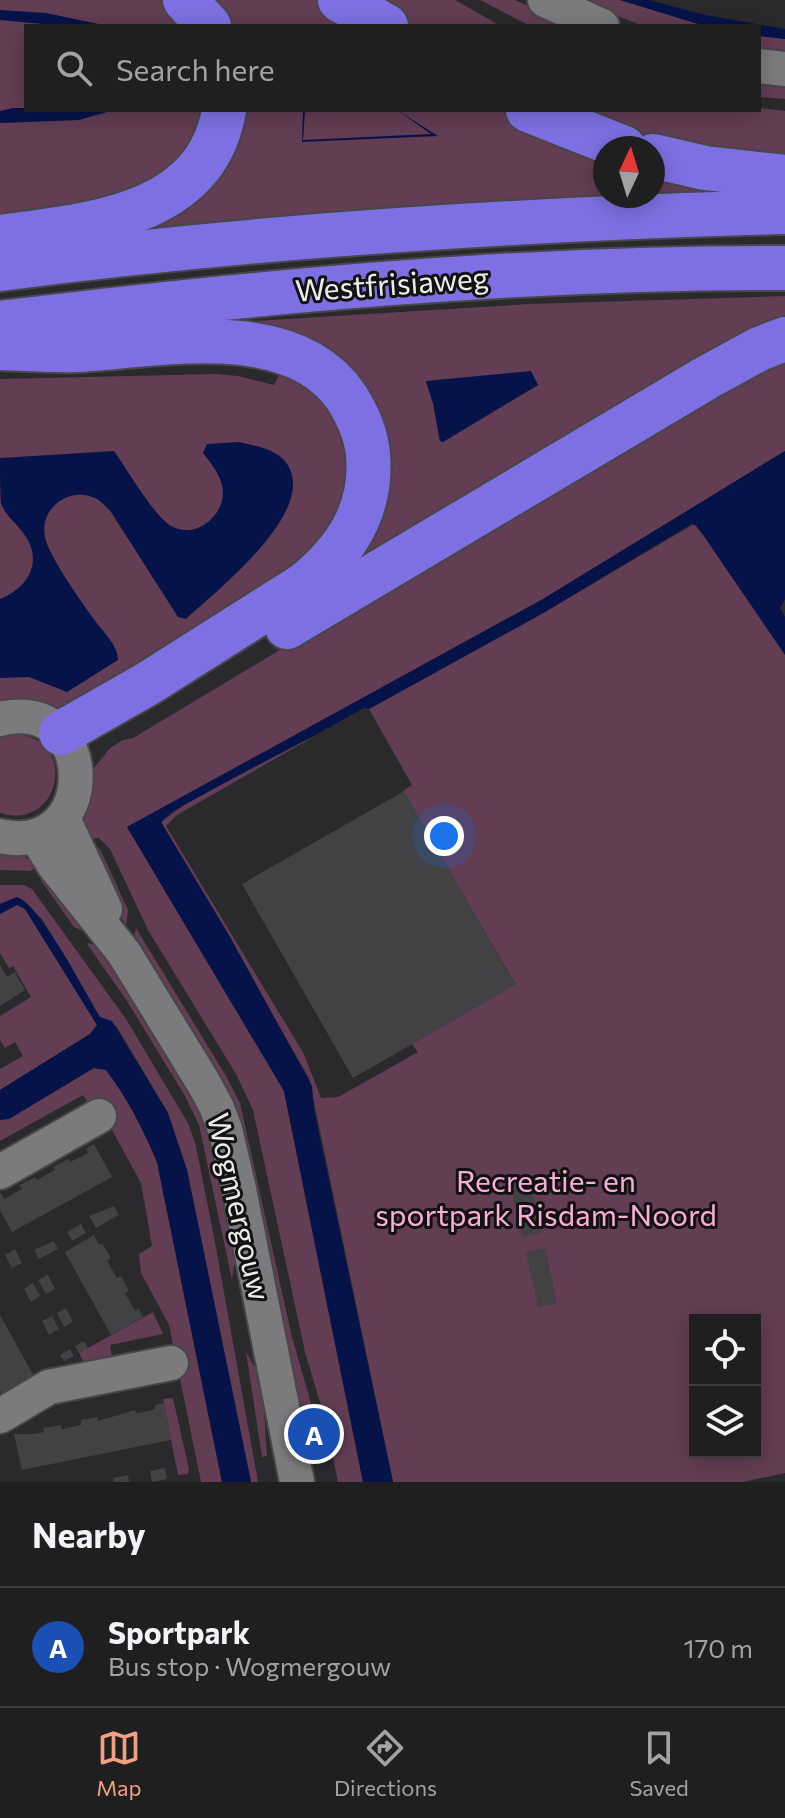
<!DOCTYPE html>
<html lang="en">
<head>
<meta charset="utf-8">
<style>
	:root { --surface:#201f20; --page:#2d2c2d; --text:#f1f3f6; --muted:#a2a2a5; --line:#3d3d3e; --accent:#f39f83 }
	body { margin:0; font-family:Commissioner,sans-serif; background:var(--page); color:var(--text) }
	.controls { position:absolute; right:24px; bottom:24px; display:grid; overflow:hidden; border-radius:0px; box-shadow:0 4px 20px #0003 }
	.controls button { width:72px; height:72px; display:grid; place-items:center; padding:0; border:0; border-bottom:2px solid var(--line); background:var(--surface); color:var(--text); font:40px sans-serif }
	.compass { position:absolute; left:593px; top:136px; width:72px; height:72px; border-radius:50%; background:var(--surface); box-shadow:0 4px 20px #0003; rotate:4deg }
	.you { position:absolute; left:444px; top:836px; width:28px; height:28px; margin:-20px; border:6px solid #fff; border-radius:50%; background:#1a73e8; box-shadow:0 0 0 12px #1a73e833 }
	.badge { display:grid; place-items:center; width:52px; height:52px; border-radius:50%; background:var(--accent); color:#fff; font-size:26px; font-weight:700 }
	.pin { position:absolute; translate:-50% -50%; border:4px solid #fff; box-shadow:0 2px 8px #0006 }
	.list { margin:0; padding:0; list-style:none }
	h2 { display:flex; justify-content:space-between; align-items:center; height:104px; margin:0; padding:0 32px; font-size:34px }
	h2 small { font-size:26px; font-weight:400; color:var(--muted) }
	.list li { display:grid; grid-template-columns:52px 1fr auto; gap:24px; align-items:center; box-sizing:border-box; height:120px; padding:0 32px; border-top:2px solid var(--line) }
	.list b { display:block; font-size:30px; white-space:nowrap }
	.list p { margin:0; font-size:26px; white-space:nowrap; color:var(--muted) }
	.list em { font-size:26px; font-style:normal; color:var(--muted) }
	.icon { flex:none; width:44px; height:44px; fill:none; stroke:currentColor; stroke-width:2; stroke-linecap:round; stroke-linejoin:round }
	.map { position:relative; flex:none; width:785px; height:1482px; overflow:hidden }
	.search { position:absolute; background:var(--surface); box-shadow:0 4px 20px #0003; left:24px; right:24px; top:24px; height:88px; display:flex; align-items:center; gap:20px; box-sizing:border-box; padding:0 28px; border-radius:0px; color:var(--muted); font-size:30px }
	.sheet { height:224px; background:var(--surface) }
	nav { display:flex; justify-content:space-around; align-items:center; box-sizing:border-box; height:112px; border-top:2px solid var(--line); background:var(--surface); font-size:22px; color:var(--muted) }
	nav a { display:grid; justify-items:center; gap:4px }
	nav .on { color:var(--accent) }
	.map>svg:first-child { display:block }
	.green { fill:#623d54; fill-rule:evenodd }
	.water { fill:#061349 }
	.building { fill:#424143 }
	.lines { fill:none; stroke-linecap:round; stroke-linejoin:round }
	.minor-casing { stroke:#474648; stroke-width:38 }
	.highway-casing { stroke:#474648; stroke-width:48 }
	.minor { stroke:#7b7a7d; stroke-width:34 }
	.highway { stroke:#7e70e2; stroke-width:44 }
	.labels { text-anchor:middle; stroke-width:6; stroke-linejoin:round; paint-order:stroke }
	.street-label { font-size:30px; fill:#edeced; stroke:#131213 }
	.park-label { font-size:30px; fill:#f9addb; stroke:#131213 }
</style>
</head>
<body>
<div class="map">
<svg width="785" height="1482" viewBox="0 0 785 1482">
	<rect width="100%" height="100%" fill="#2a292b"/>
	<g class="green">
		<polygon points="0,0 168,0 194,26 26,26 26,110 215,110 170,182 0,229"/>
		<polygon points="200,0 322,0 370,26 219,26"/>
		<polygon points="359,0 455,0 501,26 403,26"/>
		<polygon points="480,0 515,0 571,26 530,26"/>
		<polygon points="574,0 620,0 705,26 644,26"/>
		<polygon points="759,36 785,39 785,56 759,53"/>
		<polygon points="759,77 785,80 785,99 759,97"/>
		<polygon points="759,108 785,111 785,169 706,159 547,110 759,110"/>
		<polygon points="235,110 510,110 605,150 605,196 653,196 653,165 785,199 77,234 112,227"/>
		<path d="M785,296v27l-686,409 261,-193 -23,-166 -260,-41 453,-28zM426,382l113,2 -99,57 -7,-38z"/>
		<polygon points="785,357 785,451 543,599 127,827 284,1091 363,1482 338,1482 325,1419 305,1352 253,1110 236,1074 148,930 110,849 99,838 86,839 81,818 94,768 110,748 123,740 133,738 398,579"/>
		<polygon points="285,363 355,436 339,538 65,711 17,700 0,700 0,379 216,374 238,376 274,385"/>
		<path d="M694,524l91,112v837l-42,9h-350l-84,-404 -148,-256 23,-17 105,-58 24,-10 -136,78 -11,11 138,228 17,44 17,-1 80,-45 -6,-8 103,-60 -112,-193 9,-6 -43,-76 176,-97zM695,1320h60v132h-60z"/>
		<path d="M9,733c74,3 51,100 -9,80v-77z"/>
		<polygon points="92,847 100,849 128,910 126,926 92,859"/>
		<polygon points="0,851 18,852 38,867 30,871 0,870"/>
		<polygon points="42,878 87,933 74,927 40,879"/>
		<polygon points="0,885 24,885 32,889 126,1019 188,1123 196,1146 215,1242 258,1482 251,1482 187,1170 168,1113 117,1027 100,1017 42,919 17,897 0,904"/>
		<polygon points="18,904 25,909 97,1025 90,1034 0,1090 0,1069 23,1056 15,1042 5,1048 0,1040 0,1016 31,997 13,966 9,968 0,953 0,914"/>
		<polygon points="136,928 226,1076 240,1103 292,1337 316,1421 309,1423 287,1372 236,1120 133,942"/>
		<polygon points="89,943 103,948 206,1117 236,1253 232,1280 199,1125 185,1096 127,1001 87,944"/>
		<path d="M93,1068l13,2c22,28 37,59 51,92l65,320h-21l-32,-157 -28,-52 -2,-19 13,-8 -11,-63 -34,-62 -15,-11 -9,-15 -83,46v-21l9,-2z"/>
		<polygon points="153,1312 163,1334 110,1345 113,1364 85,1365 79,1353"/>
		<polygon points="246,1352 262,1379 267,1456 262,1457"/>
		<polygon points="173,1398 189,1469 188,1474 178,1475 163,1399"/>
	</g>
	<g class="water">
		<polygon points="620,0 649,0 705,15 785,29 785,39 759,36 759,26 705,26"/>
		<polygon points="0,10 46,13 108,26 64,26 0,20"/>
		<polygon points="13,108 26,108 26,110 114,110 79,120 0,123 0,111"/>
		<polygon points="303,110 305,110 303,140 431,134 397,110 438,136 302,142"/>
		<polygon points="531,371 538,385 443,442 440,441 433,403 426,381"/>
		<path d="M239,442c16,4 35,6 46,19 38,47 -69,130 -99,158l-8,-2 -67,-105c-4,-4 -9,-10 -14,-13 -26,-14 -58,8 -52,38 3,18 36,64 48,81 8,12 25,26 25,42l-51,32 -38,-15 -29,1v-79c28,-11 44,-37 24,-65 -7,-10 -19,-19 -23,-31 -1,-12 -1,-31 -1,-45l114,-7c13,18 40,65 57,75 26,15 58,-14 51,-41 -3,-12 -12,-23 -19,-32l4,-9z"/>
		<path d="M785,451v148l-5,9 5,9v38l-88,-129 -6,-2 -146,88 -176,97 -5,-1c-63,36 -129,68 -192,104l-11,10 68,113 83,151 2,24 79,372h-30l-79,-391 -157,-264 416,-228z"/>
		<path d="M17,897c23,7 68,95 83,120l12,4 56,92 19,57 64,312h-29l-65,-320c-14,-33 -29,-63 -51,-92l-12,-2 -85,51 -9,1v-30l90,-56 7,-9 -72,-116 -8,-4 -17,9v-10z"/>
	</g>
	<g class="building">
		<polygon points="404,791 515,985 353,1078 242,884"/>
		<polygon points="0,965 7,977 15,972 25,990 0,1006"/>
		<polygon points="94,1144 112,1177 12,1232 0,1211 0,1192 4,1199 22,1189 20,1185 35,1177 37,1180 55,1170 53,1167 68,1159 70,1162 88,1153 86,1149"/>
		<polygon points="529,1177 542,1233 522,1237 510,1182"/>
		<polygon points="114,1206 119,1215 96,1228 89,1216"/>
		<polygon points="81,1224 86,1233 72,1241 67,1232"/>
		<polygon points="94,1235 99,1245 102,1243 111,1258 107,1260 117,1278 121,1276 129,1291 125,1293 135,1311 139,1309 143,1317 111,1335 65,1252"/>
		<polygon points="54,1241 58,1249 39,1259 34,1250"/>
		<polygon points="545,1248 557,1303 538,1307 526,1252"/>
		<polygon points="15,1249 22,1263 12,1268 5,1255"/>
		<polygon points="48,1275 55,1289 46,1294 38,1280"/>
		<polygon points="33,1283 40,1296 31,1302 24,1289"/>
		<polygon points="66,1308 73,1322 64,1327 57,1313"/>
		<polygon points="0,1315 35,1378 2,1395 0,1391"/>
		<polygon points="52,1316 59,1329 49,1335 42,1321"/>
		<polygon points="84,1341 88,1348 79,1353 75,1346"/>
		<polygon points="70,1349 74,1356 64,1361 60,1355"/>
		<polygon points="164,1403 171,1440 22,1470 14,1434 35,1434 44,1432 43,1428 61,1425 62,1429 71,1427 81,1425 81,1420 98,1417 98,1421 135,1410 136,1413 145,1412 155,1409 155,1405"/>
		<polygon points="165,1468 167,1479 152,1482 150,1471"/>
		<polygon points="128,1475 129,1482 114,1482 113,1478"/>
	</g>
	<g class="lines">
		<defs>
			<g id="minor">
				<polyline points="545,0 602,26"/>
				<polyline points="759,66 785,69"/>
				<path d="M0,719c101,-25 101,140 0,117"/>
				<polyline points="63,818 105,909"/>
				<polyline points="36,836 54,865 124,953 203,1082 216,1106 225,1129 239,1189 297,1482"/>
				<polyline points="0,1172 99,1116"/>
				<polyline points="0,1416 49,1387 171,1363"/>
			</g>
			<g id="highway">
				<polyline points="185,0 209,26"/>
				<polyline points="340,0 386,26"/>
				<polyline points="528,110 624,148"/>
				<polyline points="653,156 705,168 785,177"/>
				<path d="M0,237c87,-12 206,-19 224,-127"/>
				<path d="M0,269c260,-34 523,-50 785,-57"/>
				<path d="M0,323c260,-32 523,-56 785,-55"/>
				<path d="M0,348c26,1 53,3 79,2 82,-5 214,-33 268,48 11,18 19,35 21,56 5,56 -22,96 -63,130l-158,100 -86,49"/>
				<polyline points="287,627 706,378 759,349 785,339"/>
			</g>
		</defs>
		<use href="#minor" class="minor-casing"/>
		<use href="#highway" class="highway-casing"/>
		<use href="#minor" class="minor"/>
		<use href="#highway" class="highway"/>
	</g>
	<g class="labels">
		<g class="street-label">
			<text transform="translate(392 285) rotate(-4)" y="10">Westfrisiaweg</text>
			<text transform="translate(238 1207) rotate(77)" y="10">Wogmergouw</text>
		</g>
		<g class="park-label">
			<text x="546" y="1192">Recreatie- en<tspan x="546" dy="34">sportpark Risdam-Noord</tspan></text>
		</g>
	</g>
</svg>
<div class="controls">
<button><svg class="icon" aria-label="locate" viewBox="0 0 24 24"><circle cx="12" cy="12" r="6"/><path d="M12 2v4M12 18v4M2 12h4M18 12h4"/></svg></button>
<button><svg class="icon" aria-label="layers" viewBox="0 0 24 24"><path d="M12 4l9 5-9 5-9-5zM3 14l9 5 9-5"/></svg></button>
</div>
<svg class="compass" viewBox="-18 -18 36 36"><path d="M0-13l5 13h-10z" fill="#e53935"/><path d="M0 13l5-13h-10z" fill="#a2a2a5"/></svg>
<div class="you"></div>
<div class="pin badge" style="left:314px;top:1434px;background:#1a4fb4">A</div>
<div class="search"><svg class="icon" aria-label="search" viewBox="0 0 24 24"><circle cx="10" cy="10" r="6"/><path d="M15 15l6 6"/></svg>Search here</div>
</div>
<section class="sheet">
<h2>Nearby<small></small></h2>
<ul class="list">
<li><span class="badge" style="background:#1a4fb4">A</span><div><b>Sportpark</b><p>Bus stop · Wogmergouw</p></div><em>170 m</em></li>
</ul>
</section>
<nav>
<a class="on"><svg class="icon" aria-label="map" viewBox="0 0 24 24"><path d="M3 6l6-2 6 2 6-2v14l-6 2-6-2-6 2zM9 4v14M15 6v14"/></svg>Map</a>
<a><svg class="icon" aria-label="directions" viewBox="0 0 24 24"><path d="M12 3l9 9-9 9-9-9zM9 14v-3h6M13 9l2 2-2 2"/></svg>Directions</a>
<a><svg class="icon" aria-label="saved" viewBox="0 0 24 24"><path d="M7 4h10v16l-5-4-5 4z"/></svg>Saved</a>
</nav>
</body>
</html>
